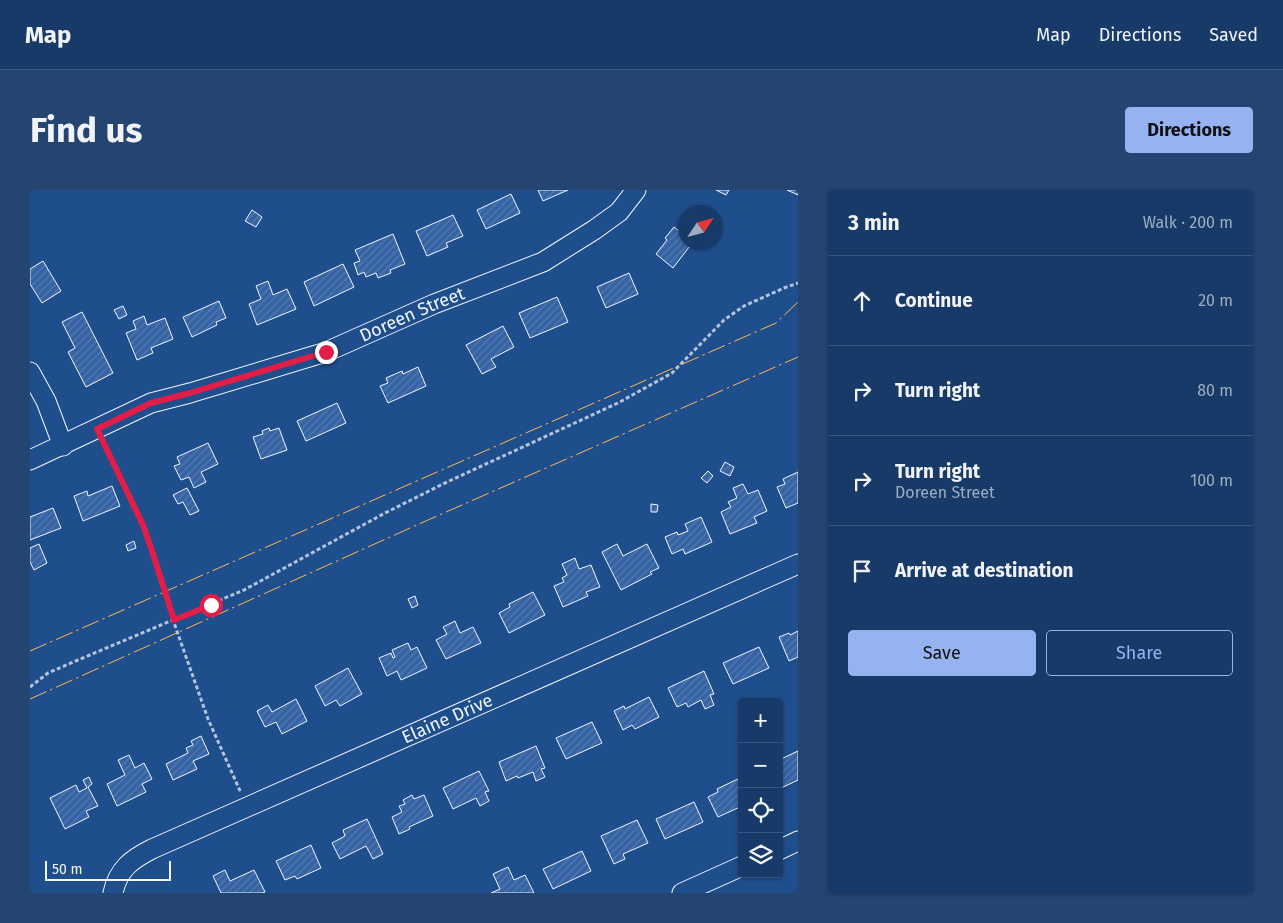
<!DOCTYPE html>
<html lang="en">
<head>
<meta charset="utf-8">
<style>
	:root { --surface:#173a69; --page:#244571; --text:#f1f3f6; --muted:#9eadc0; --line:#36547d; --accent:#95b2f1 }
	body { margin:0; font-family:"Fira Sans",sans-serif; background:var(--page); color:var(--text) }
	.controls { position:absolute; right:15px; bottom:15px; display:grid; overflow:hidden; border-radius:5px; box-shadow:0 1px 4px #0004 }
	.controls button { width:45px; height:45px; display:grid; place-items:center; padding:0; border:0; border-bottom:1px solid var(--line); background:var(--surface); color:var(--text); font:25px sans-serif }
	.compass { position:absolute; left:648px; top:15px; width:45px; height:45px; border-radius:50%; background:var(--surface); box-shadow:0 1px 4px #0004; rotate:54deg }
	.scale { position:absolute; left:15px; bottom:12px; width:126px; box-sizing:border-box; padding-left:5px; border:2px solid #f2f6ff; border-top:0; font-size:14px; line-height:18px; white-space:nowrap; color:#f2f6ff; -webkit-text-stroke:4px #1f4e8c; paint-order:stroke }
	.stop { position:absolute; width:15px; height:15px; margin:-11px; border:4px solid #e11d48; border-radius:50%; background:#fff }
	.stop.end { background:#e11d48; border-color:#fff; box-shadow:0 1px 5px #0008 }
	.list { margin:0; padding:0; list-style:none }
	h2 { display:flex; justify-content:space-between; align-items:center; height:65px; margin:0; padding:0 20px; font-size:21px }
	h2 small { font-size:16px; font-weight:400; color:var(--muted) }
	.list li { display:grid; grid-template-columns:32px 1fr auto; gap:15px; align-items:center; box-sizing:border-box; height:90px; padding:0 20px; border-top:1px solid var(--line) }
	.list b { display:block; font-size:19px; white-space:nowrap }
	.list p { margin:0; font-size:16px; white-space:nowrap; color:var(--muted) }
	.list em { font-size:16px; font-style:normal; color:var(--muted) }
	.actions { display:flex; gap:10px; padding:15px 20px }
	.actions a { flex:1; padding:11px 0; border:1px solid var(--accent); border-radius:5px; text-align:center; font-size:18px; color:var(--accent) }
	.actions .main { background:var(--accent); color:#111 }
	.icon { flex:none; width:28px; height:28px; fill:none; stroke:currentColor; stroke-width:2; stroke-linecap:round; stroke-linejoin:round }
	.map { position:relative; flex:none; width:768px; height:703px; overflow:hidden; border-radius:5px }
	header { display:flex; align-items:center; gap:30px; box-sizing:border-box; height:70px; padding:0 25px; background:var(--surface); border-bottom:1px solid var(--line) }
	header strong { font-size:24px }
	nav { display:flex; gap:28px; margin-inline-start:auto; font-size:18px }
	.intro { display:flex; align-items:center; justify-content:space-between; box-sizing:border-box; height:120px; padding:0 30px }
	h1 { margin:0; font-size:35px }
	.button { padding:12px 22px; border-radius:5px; background:var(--accent); color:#111; font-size:18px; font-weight:700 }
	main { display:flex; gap:30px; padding:0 30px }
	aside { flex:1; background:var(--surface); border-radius:5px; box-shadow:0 1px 4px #0004 }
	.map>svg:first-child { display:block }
	.building { fill:url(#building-hatch); stroke:#f2f6ff }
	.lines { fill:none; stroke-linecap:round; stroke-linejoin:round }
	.minor-casing { stroke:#f2f6ff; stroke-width:21 }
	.path { stroke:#b3c4dc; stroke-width:3; stroke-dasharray:4 2.5; stroke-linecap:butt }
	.minor { stroke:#1f4e8c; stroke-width:19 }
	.power { stroke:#ffb74d; stroke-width:1; stroke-dasharray:18 4 2.5 4; stroke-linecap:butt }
	.route { stroke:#e11d48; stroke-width:6 }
	.labels { text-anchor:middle; stroke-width:4; stroke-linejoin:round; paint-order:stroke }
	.street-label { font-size:18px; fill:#f2f6ff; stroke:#1f4e8c }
</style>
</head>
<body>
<header>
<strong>Map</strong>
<nav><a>Map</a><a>Directions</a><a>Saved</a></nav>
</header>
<div class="intro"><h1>Find us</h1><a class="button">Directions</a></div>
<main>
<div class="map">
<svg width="768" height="703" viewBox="0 0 768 703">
	<defs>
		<pattern id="building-hatch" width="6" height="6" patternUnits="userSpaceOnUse" patternTransform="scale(1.25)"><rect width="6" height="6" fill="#3563a3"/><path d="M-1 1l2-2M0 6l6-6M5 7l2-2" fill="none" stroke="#537ab1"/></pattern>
	</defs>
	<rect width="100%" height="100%" fill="#1f4e8c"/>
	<g class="building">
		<polygon points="508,0 538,0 513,11"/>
		<polygon points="686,0 699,0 696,5"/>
		<polygon points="757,0 768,0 768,5"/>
		<polygon points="481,4 490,23 456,39 447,20"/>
		<polygon points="222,20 232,27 226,37 215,31"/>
		<polygon points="423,25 433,46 416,53 418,57 397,66 386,41"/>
		<polygon points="655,34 656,52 663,52 643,78 626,64 637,50 635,48 644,37 649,41"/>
		<polygon points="363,44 375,74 360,80 361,83 348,88 346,83 336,87 334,82 328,85 324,73 330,71 325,60"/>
		<polygon points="13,71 31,101 12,113 0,94 0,79"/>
		<polygon points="313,74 324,97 284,116 274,92"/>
		<polygon points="599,83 608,104 576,118 567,97"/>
		<polygon points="238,91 243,105 257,99 266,119 227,135 219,114 231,109 226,96"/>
		<polygon points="527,107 538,132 500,148 489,123"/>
		<polygon points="189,111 196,128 186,132 187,135 162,147 153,127"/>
		<polygon points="93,116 97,125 89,129 84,120"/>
		<polygon points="52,122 83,183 56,197 38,162 45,158 32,132"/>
		<polygon points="114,126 117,135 135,128 143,149 121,158 123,163 107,170 96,143 106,139 103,131"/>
		<polygon points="473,136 484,157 461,169 466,177 452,184 436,155"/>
		<polygon points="388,177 396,196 358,213 350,196 358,193 356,188 372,181 373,184"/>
		<polygon points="307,213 316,233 276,251 267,231"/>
		<polygon points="239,238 240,241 249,238 257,260 231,269 223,247 233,244 232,241"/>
		<polygon points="178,253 188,274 171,282 176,292 164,298 159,287 151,290 144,276 150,274 147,267"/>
		<polygon points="695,272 704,277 700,286 690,281"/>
		<polygon points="678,281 683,286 677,293 671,288"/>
		<polygon points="768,282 768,313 756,318 747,297 755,294 753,289"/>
		<polygon points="713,294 718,304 728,300 737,321 724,327 727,333 700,344 691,322 701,317 698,312 707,308 703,298"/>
		<polygon points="82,296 90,316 53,331 44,306 57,301 58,306"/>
		<polygon points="157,298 169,321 160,325 153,312 148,314 143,305"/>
		<polygon points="621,314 628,315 627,322 621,322"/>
		<polygon points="23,318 31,338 0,350 0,327"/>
		<polygon points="671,327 682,352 655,364 653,359 642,364 635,347 647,342 648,345 658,341 655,334"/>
		<polygon points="104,351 106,358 98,361 96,355"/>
		<polygon points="9,354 17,373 4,380 0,372 0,358"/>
		<polygon points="587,354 593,366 617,354 629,378 620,382 622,384 591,400 572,362"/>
		<polygon points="545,368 549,379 561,375 570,397 556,402 558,406 533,417 524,396 534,392 532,388 537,385 532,374"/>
		<polygon points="503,402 515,425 479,443 469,423 480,417 479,414"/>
		<polygon points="385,406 388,415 382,418 378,409"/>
		<polygon points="425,431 430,443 443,437 451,453 416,469 406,450 417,444 413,437"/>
		<polygon points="768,441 768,467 759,471 749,447 759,443 760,445"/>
		<polygon points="378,453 381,460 387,457 397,478 371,490 367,481 357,486 349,468 361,463 363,468 365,467 362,460"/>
		<polygon points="729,457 739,478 703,494 693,473"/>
		<polygon points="318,478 332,504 310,516 306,510 295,516 285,496"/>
		<polygon points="674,481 684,504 680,505 684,515 675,519 671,510 658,517 656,513 647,517 638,498"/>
		<polygon points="619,507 629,527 605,539 602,535 593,540 584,521 594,516 595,519"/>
		<polygon points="266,509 277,531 252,544 246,532 235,537 227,521 238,515 242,522"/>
		<polygon points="562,532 572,553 536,569 526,548"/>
		<polygon points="171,546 179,564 163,571 167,579 143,590 136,574 158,563 156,558 163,555 161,551"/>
		<polygon points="506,556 515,578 511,579 515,587 506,591 503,582 488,588 487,586 476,591 469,572"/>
		<polygon points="768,561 768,590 749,599 749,570"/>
		<polygon points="99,565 105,578 114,573 122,589 112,594 116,602 87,616 77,594 95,585 88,570"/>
		<polygon points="449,581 459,601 455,602 459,611 450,616 446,608 423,619 413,598"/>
		<polygon points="59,587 62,594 58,597 68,616 56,621 59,627 35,639 20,608 46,595 49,602 57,598 53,590"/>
		<polygon points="712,587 712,616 688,627 678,607 688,602 687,599"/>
		<polygon points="382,605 384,609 394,605 403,626 379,637 380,639 369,644 362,627 372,622 369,616 375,614 373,610"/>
		<polygon points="664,612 673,632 635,649 626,629"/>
		<polygon points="337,629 353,664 343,669 336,656 310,669 302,653 315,646 313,640"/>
		<polygon points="607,630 618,653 593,664 595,669 584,674 571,646"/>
		<polygon points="281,655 291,678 267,689 265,686 255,690 246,671"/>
		<polygon points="552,661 561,681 523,699 513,679"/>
		<polygon points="478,677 484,690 495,685 504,703 461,703 470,699 463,684"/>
		<polygon points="195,680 200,691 224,680 235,702 232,703 191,703 183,686"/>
	</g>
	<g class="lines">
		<defs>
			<g id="minor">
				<polyline points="0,182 16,211 33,256"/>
				<path id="s1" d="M0,270l121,-57 39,-10 136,-41 108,-48 109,-42 51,-32 25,-18 17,-22"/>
				<polyline points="749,660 768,651"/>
				<path id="s2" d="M83,703c5,-24 19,-34 39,-44l646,-285"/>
				<polyline points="652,703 712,676"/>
			</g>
		</defs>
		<use href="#minor" class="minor-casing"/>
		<g class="path">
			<polyline points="74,253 113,335 122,361 143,430 178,529 211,603"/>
			<polyline points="0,497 18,483 48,470 214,400 355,323 417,292 588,213 642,183 694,130 714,116 754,98 768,93"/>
		</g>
		<use href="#minor" class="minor"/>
		<g class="power">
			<polyline points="0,461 746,133 768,112"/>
			<polyline points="0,509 398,330 768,167"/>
		</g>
	</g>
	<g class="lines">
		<polyline class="route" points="181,415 144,430 122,361 113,335 67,239 121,213 160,203 296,162"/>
	</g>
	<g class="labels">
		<g class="street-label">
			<text dy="6" stroke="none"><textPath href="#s1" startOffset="410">Doreen Street</textPath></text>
			<text dy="6" stroke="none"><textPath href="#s2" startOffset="384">Elaine Drive</textPath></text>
		</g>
	</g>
</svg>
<div class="controls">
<button>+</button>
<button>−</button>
<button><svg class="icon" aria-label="locate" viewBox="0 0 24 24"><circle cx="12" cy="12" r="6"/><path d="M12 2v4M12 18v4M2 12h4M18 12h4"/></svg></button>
<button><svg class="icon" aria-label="layers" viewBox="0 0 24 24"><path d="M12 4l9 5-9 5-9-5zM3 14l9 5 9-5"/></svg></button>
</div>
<svg class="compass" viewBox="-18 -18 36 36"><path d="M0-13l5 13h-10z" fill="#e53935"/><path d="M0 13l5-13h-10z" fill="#9eadc0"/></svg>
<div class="scale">50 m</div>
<div class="stop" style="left:181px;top:415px"></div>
<div class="stop end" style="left:296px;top:162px"></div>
</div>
<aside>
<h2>3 min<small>Walk · 200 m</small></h2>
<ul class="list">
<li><svg class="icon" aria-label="ahead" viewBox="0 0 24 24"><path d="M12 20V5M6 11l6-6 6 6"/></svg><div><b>Continue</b></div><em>20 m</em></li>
<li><svg class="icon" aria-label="right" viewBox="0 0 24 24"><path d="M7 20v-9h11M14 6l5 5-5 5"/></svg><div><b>Turn right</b></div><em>80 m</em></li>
<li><svg class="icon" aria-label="right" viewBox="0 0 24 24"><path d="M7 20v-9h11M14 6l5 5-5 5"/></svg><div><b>Turn right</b><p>Doreen Street</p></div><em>100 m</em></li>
<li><svg class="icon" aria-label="arrive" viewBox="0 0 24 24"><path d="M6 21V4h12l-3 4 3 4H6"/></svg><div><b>Arrive at destination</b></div></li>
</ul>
<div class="actions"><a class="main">Save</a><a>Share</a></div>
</aside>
</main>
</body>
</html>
